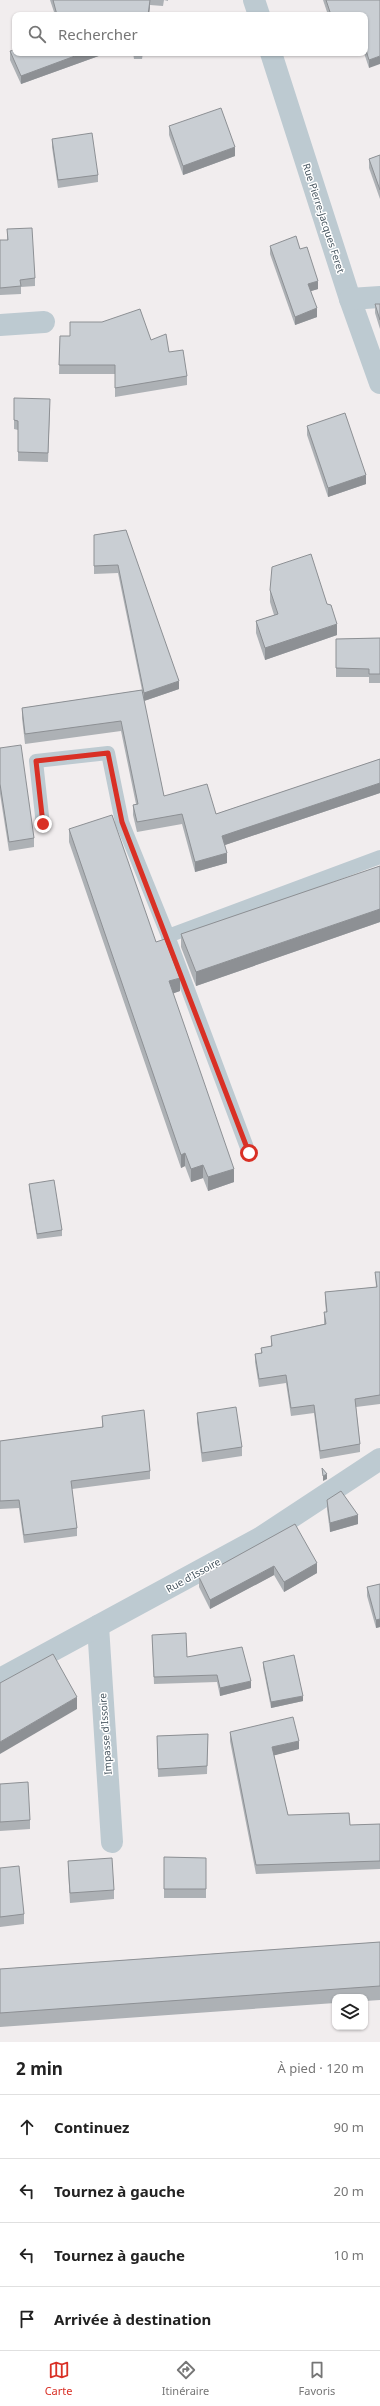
<!DOCTYPE html>
<html lang="fr">
<head>
<meta charset="utf-8">
<style>
	:root { --surface:#fff; --page:#f2f2f2; --text:#222; --muted:#767676; --line:#e0e0e0; --accent:#d93025 }
	body { margin:0; font-family:"Noto Sans",sans-serif; background:var(--page); color:var(--text) }
	.controls { position:absolute; right:12px; bottom:12px; display:grid; overflow:hidden; border-radius:8px; box-shadow:0 1px 3px #0004 }
	.controls button { width:36px; height:36px; display:grid; place-items:center; padding:0; border:0; border-bottom:1px solid var(--line); background:var(--surface); color:var(--text); font:20px sans-serif }
	.stop { position:absolute; width:12px; height:12px; margin:-9px; border:3px solid #d93025; border-radius:50%; background:#fff }
	.stop.end { background:#d93025; border-color:#fff; box-shadow:0 1px 4px #0008 }
	.list { margin:0; padding:0; list-style:none }
	h2 { display:flex; justify-content:space-between; align-items:center; height:52px; margin:0; padding:0 16px; font-size:17px }
	h2 small { font-size:13px; font-weight:400; color:var(--muted) }
	.list li { display:grid; grid-template-columns:26px 1fr auto; gap:12px; align-items:center; box-sizing:border-box; height:64px; padding:0 16px; border-top:1px solid var(--line) }
	.list b { display:block; font-size:15px; white-space:nowrap }
	.list em { font-size:13px; font-style:normal; color:var(--muted) }
	.icon { flex:none; width:22px; height:22px; fill:none; stroke:currentColor; stroke-width:2; stroke-linecap:round; stroke-linejoin:round }
	.map { position:relative; flex:none; width:380px; height:2042px; overflow:hidden }
	.search { position:absolute; background:var(--surface); box-shadow:0 1px 3px #0004; left:12px; right:12px; top:12px; height:44px; display:flex; align-items:center; gap:10px; box-sizing:border-box; padding:0 14px; border-radius:8px; color:var(--muted); font-size:15px }
	.sheet { height:308px; background:var(--surface) }
	nav { display:flex; justify-content:space-around; align-items:center; box-sizing:border-box; height:56px; border-top:1px solid var(--line); background:var(--surface); font-size:11px; color:var(--muted) }
	nav a { display:grid; justify-items:center; gap:2px }
	nav .on { color:var(--accent) }
	.map>svg:first-child { display:block }
	.lines { fill:none; stroke-linecap:round; stroke-linejoin:round }
	.service { stroke:#bdcad1; stroke-width:14 }
	.minor { stroke:#bdcad1; stroke-width:22 }
	.wall { fill:#adb1b5 }
	.shaded-wall { fill:#8d9094 }
	.building { fill:#c9ced3; stroke:#8d9094 }
	.route { stroke:#d93025; stroke-width:5 }
	.labels { text-anchor:middle; stroke-width:3; stroke-linejoin:round; paint-order:stroke }
	.street-label { font-size:10px; fill:#44535d; stroke:#fff }
</style>
</head>
<body>
<div class="map">
<svg width="380" height="2042" viewBox="0 0 380 2042">
	<rect width="100%" height="100%" fill="#f1edee"/>
	<g class="lines">
		<g class="service">
			<polyline points="43,825 36,761 108,753 122,822 168,936"/>
			<polyline points="249,1153 168,936 380,857"/>
		</g>
		<g class="minor">
			<polyline points="254,0 259,15"/>
			<polyline points="271,53 350,299 380,383"/>
			<polyline points="350,299 380,297"/>
			<polyline points="0,325 44,322"/>
			<polyline points="98,1626 112,1842"/>
			<polyline points="0,1679 260,1538 380,1459"/>
		</g>
	</g>
	<g class="wall">
		<polygon points="50,0 168,0 168,1 164,0 163,6 150,5 149,15 55,15"/>
		<polygon points="323,0 380,0 369,68 364,53 365,53 365,15 328,15"/>
		<polygon points="10,51 15,53 107,53 21,84 10,60"/>
		<polygon points="133,53 143,53 142,59 134,59"/>
		<polygon points="169,126 235,156 183,175 169,135"/>
		<polygon points="52,139 98,175 98,182 58,188 52,147"/>
		<polygon points="380,155 380,199 369,168 369,159"/>
		<polygon points="7,229 35,278 35,286 21,287 21,294 0,295 0,240 7,240"/>
		<polygon points="270,246 300,249 318,289 311,291 317,317 295,325 270,254"/>
		<polygon points="375,304 380,304 380,329 375,313"/>
		<polygon points="60,336 151,340 169,352 187,376 187,385 115,397 115,374 59,374"/>
		<polygon points="14,398 50,408 48,462 18,461 18,430 14,429"/>
		<polygon points="307,426 366,484 328,497 307,435"/>
		<polygon points="126,530 179,689 144,701 164,796 216,814 380,759 380,793 225,845 227,863 195,872 182,824 137,832 133,815 133,805 136,804 121,731 25,744 22,718 22,708 142,690 118,573 94,574 94,535"/>
		<polygon points="270,590 337,635 265,660 256,633 256,621 274,615 270,602"/>
		<polygon points="380,638 380,683 369,683 369,677 336,677 336,639"/>
		<polygon points="0,748 34,838 34,847 9,851 0,794"/>
		<polygon points="69,829 156,942 180,991 173,993 234,1182 208,1191 203,1178 191,1182 185,1166 181,1168 69,842"/>
		<polygon points="380,866 380,922 196,986 181,947 181,934"/>
		<polygon points="29,1184 62,1230 62,1236 37,1239 29,1189"/>
		<polygon points="375,1272 380,1272 380,1404 356,1407 360,1444 360,1452 320,1459 314,1413 291,1416 286,1383 259,1387 255,1362 255,1354 261,1353 261,1348 271,1346 271,1336 324,1324 324,1312 326,1312 325,1300 325,1292 376,1287"/>
		<polygon points="197,1413 242,1447 242,1456 202,1462 197,1422"/>
		<polygon points="102,1416 150,1471 150,1479 72,1489 77,1528 77,1536 24,1543 19,1508 0,1509 0,1441 102,1427"/>
		<polygon points="327,1500 358,1524 330,1532 327,1509"/>
		<polygon points="295,1524 317,1573 284,1592 274,1575 210,1609 199,1587 199,1577"/>
		<polygon points="380,1584 380,1627 376,1628 367,1596 367,1587"/>
		<polygon points="152,1635 187,1657 251,1688 220,1696 217,1682 154,1684"/>
		<polygon points="263,1662 303,1701 271,1708 263,1667"/>
		<polygon points="230,1732 299,1749 274,1755 288,1815 350,1825 380,1824 380,1869 256,1874 230,1741"/>
		<polygon points="208,1734 207,1774 158,1777 157,1736"/>
		<polygon points="0,1784 30,1820 30,1829 0,1831"/>
		<polygon points="164,1857 206,1858 206,1898 164,1898"/>
		<polygon points="68,1861 114,1890 114,1899 70,1903 68,1870"/>
		<polygon points="0,1868 24,1914 24,1924 0,1927"/>
		<polygon points="380,1942 380,2000 365,2001 365,1997 335,1997 335,2003 0,2027 0,1969"/>
	</g>
	<g class="shaded-wall">
		<polygon points="150,0 150,5 149,15 148,15"/>
		<polygon points="83,53 107,53 21,84 21,76"/>
		<polygon points="380,56 380,64 369,68 369,60"/>
		<polygon points="235,147 235,156 183,175 183,166"/>
		<polygon points="318,281 318,289 308,292 308,284"/>
		<polygon points="317,308 317,317 295,325 295,317"/>
		<polygon points="366,475 366,484 328,497 328,488"/>
		<polygon points="337,624 337,635 265,660 265,648"/>
		<polygon points="179,681 179,689 144,701 144,693"/>
		<polygon points="380,783 380,793 222,846 222,836"/>
		<polygon points="227,853 227,863 195,872 195,862"/>
		<polygon points="380,909 380,922 196,986 196,972"/>
		<polygon points="180,978 180,991 169,995 169,981"/>
		<polygon points="185,1153 185,1166 181,1168 181,1155"/>
		<polygon points="203,1165 203,1178 191,1182 191,1169"/>
		<polygon points="234,1169 234,1182 208,1191 208,1177"/>
		<polygon points="327,1474 327,1479 323,1481 323,1476"/>
		<polygon points="358,1515 358,1524 330,1532 330,1523"/>
		<polygon points="317,1563 317,1573 284,1592 284,1582"/>
		<polygon points="274,1566 274,1575 210,1609 210,1600"/>
		<polygon points="380,1619 380,1627 376,1628 376,1620"/>
		<polygon points="251,1681 251,1688 220,1696 220,1688"/>
		<polygon points="303,1696 303,1701 271,1708 271,1702"/>
		<polygon points="77,1697 77,1709 0,1754 0,1742"/>
		<polygon points="299,1741 299,1749 272,1756 272,1747"/>
	</g>
	<g class="building">
		<polygon points="53,0 150,0 148,15 57,15"/>
		<polygon points="326,0 380,0 380,56 369,60 365,47 365,15 331,15"/>
		<polygon points="15,50 15,53 83,53 21,76 10,51"/>
		<polygon points="221,108 235,147 183,166 169,126"/>
		<polygon points="92,133 98,175 58,180 52,139"/>
		<polygon points="380,155 380,190 369,159"/>
		<polygon points="32,228 35,278 20,280 21,286 0,288 0,240 8,240 7,229"/>
		<polygon points="296,236 300,249 307,247 318,281 308,284 317,308 295,317 270,246"/>
		<polygon points="375,304 380,304 380,320"/>
		<polygon points="140,309 151,340 166,334 169,352 183,350 187,376 115,388 115,365 59,365 60,336 70,336 70,322 102,322"/>
		<polygon points="14,398 50,399 48,453 18,452 18,421 14,420"/>
		<polygon points="345,413 366,475 328,488 307,426"/>
		<polygon points="126,530 179,681 144,693 118,565 94,566 94,535"/>
		<polygon points="311,554 327,604 331,605 337,624 265,648 256,621 278,614 270,590 272,567"/>
		<polygon points="380,638 380,674 369,674 369,669 336,668 336,639"/>
		<polygon points="142,690 164,796 207,784 216,814 380,759 380,783 222,836 227,853 195,862 182,814 137,822 133,805 138,804 121,721 25,734 22,708"/>
		<polygon points="21,745 34,838 9,842 0,784 0,748"/>
		<polygon points="112,815 156,942 165,939 180,978 169,981 234,1169 208,1177 203,1165 191,1169 185,1153 181,1155 69,829"/>
		<polygon points="380,866 380,909 196,972 181,934"/>
		<polygon points="54,1180 62,1230 37,1234 29,1184"/>
		<polygon points="375,1272 380,1272 380,1395 355,1399 360,1444 320,1451 314,1405 291,1408 286,1375 259,1379 255,1354 262,1353 261,1348 272,1346 271,1336 326,1324 324,1312 327,1312 325,1292 377,1287"/>
		<polygon points="236,1407 242,1447 202,1453 197,1413"/>
		<polygon points="144,1410 150,1471 71,1481 77,1528 24,1535 19,1500 0,1501 0,1441 103,1427 102,1416"/>
		<polygon points="322,1468 327,1474 323,1476"/>
		<polygon points="341,1491 358,1515 330,1523 327,1500"/>
		<polygon points="295,1524 317,1563 284,1582 274,1566 210,1600 199,1577"/>
		<polygon points="380,1584 380,1619 376,1620 367,1587"/>
		<polygon points="186,1633 187,1657 242,1647 251,1681 220,1688 217,1675 154,1677 152,1635"/>
		<polygon points="53,1654 77,1697 0,1742 0,1683"/>
		<polygon points="294,1655 303,1696 271,1702 263,1662"/>
		<polygon points="293,1717 299,1741 272,1747 288,1815 349,1813 350,1825 380,1824 380,1861 256,1865 230,1732"/>
		<polygon points="208,1734 207,1766 158,1769 157,1736"/>
		<polygon points="28,1782 30,1820 0,1822 0,1784"/>
		<polygon points="164,1857 206,1858 206,1889 164,1889"/>
		<polygon points="112,1858 114,1890 70,1893 68,1861"/>
		<polygon points="19,1866 24,1914 0,1917 0,1868"/>
		<polygon points="380,1942 380,1986 0,2013 0,1969"/>
	</g>
	<g class="lines">
		<polyline class="route" points="43,824 36,761 108,753 122,822 249,1153"/>
	</g>
	<g class="labels">
		<g class="street-label">
			<text transform="translate(324 218) rotate(72)" y="4">Rue Pierre-Jacques Feret</text>
			<text transform="translate(193 1575) rotate(-29)" y="4">Rue d'Issoire</text>
			<text transform="translate(105 1734) rotate(-94)" y="4">Impasse d'Issoire</text>
		</g>
	</g>
</svg>
<div class="controls">
<button><svg class="icon" aria-label="layers" viewBox="0 0 24 24"><path d="M12 4l9 5-9 5-9-5zM3 14l9 5 9-5"/></svg></button>
</div>
<div class="stop" style="left:249px;top:1153px"></div>
<div class="stop end" style="left:43px;top:824px"></div>
<div class="search"><svg class="icon" aria-label="search" viewBox="0 0 24 24"><circle cx="10" cy="10" r="6"/><path d="M15 15l6 6"/></svg>Rechercher</div>
</div>
<section class="sheet">
<h2>2 min<small>À pied · 120 m</small></h2>
<ul class="list">
<li><svg class="icon" aria-label="ahead" viewBox="0 0 24 24"><path d="M12 20V5M6 11l6-6 6 6"/></svg><div><b>Continuez</b></div><em>90 m</em></li>
<li><svg class="icon" aria-label="left" viewBox="0 0 24 24"><path d="M17 20v-9H6M10 6l-5 5 5 5"/></svg><div><b>Tournez à gauche</b></div><em>20 m</em></li>
<li><svg class="icon" aria-label="left" viewBox="0 0 24 24"><path d="M17 20v-9H6M10 6l-5 5 5 5"/></svg><div><b>Tournez à gauche</b></div><em>10 m</em></li>
<li><svg class="icon" aria-label="arrive" viewBox="0 0 24 24"><path d="M6 21V4h12l-3 4 3 4H6"/></svg><div><b>Arrivée à destination</b></div></li>
</ul>
</section>
<nav>
<a class="on"><svg class="icon" aria-label="map" viewBox="0 0 24 24"><path d="M3 6l6-2 6 2 6-2v14l-6 2-6-2-6 2zM9 4v14M15 6v14"/></svg>Carte</a>
<a><svg class="icon" aria-label="directions" viewBox="0 0 24 24"><path d="M12 3l9 9-9 9-9-9zM9 14v-3h6M13 9l2 2-2 2"/></svg>Itinéraire</a>
<a><svg class="icon" aria-label="saved" viewBox="0 0 24 24"><path d="M7 4h10v16l-5-4-5 4z"/></svg>Favoris</a>
</nav>
</body>
</html>
